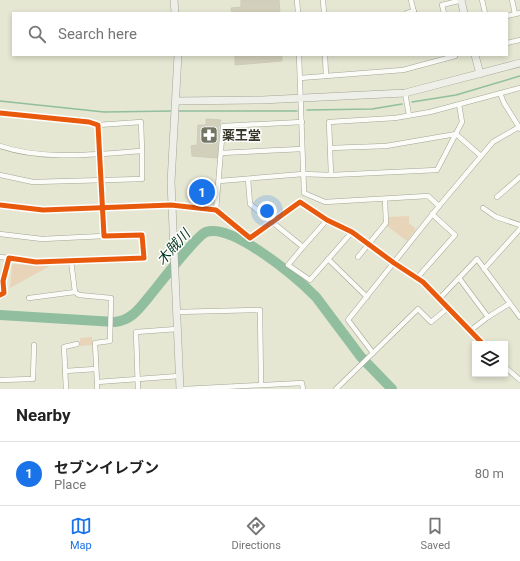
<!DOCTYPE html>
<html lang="en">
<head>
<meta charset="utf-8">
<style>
	:root { --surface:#fff; --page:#f2f2f2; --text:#222; --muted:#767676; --line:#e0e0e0; --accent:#1a73e8 }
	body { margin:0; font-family:Roboto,"Noto Sans JP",sans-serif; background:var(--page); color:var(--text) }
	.controls { position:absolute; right:12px; bottom:12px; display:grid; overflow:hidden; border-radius:0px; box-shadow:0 2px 6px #0003 }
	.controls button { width:36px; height:36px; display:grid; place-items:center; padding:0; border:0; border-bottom:1px solid var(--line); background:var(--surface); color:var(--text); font:20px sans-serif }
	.you { position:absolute; left:267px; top:211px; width:14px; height:14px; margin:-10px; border:3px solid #fff; border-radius:50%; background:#1a73e8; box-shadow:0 0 0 6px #1a73e833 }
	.badge { display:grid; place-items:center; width:26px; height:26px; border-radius:50%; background:var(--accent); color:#fff; font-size:13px; font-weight:700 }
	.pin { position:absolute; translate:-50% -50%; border:2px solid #fff; box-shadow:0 1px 4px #0006 }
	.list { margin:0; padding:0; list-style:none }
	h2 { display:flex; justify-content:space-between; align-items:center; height:52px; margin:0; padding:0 16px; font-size:17px }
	h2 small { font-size:13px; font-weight:400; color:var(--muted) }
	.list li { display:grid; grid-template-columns:26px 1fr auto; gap:12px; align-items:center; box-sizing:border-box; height:64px; padding:0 16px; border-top:1px solid var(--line) }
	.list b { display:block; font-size:15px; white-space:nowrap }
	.list p { margin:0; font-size:13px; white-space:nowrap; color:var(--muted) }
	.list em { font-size:13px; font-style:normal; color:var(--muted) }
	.icon { flex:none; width:22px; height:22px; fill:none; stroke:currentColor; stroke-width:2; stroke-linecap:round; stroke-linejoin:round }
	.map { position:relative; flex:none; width:520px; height:389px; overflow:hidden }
	.search { position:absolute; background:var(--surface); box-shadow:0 2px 6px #0003; left:12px; right:12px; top:12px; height:44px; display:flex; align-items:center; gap:10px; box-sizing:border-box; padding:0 14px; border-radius:0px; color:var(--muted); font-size:15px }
	.sheet { height:116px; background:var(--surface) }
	nav { display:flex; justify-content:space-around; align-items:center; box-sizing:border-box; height:56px; border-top:1px solid var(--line); background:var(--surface); font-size:11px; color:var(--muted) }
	nav a { display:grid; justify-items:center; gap:2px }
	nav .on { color:var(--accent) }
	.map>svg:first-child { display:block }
	.green { fill:#e7d4b9 }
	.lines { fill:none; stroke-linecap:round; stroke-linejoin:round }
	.stream { stroke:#90be9e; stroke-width:1.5 }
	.river { stroke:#90be9e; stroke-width:10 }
	.building { fill:#d2cfba; stroke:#cdcbbc }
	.street-casing { stroke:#a4a595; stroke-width:5.5 }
	.secondary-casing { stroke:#a4a595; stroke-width:8 }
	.street { stroke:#fbfbf8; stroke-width:4.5 }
	.secondary { stroke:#edefe8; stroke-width:7 }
	.cycleway-casing { stroke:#fff; stroke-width:8 }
	.cycleway { stroke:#e8590c; stroke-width:5 }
	.labels { text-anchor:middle; stroke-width:3; stroke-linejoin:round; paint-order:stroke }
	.poi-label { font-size:13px; font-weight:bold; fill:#363729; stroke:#fff; text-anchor:start }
	.water-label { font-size:14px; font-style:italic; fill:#00351d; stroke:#fff }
</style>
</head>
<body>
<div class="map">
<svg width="520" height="389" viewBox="0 0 520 389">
	<rect width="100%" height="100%" fill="#e5e7d3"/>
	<g class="green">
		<polygon points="409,216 409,223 416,229 407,241 387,226 389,217"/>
		<polygon points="12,264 50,266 10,288"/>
		<polygon points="92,337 93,345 80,346 80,338"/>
	</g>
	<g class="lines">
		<g class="stream">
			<polyline points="0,101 104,112 173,111"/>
			<polyline points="412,102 456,95 520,76"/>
			<polyline points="307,110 372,109 402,104"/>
			<polyline points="177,111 297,111"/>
		</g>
		<path class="river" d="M0,315l115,7c16,-2 23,-12 33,-24 10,-12 48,-62 58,-66 27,-9 91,46 110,65l45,60 31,32"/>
	</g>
	<g class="building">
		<polygon points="241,0 279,0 280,13 232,13 231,8 241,7"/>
		<polygon points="235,55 282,55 282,61 235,65"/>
		<polygon points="206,119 221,120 219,126 217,158 192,156 191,146 197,145 198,125 206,125"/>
		<polygon points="197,181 209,181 207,204 197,203"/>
	</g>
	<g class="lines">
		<defs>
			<g id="street">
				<polyline points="297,0 298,13"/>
				<polyline points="323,0 324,13"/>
				<polyline points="411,0 414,13"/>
				<polyline points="482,0 485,13"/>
				<polyline points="512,0 515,14"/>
				<polyline points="407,13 414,11"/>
				<polyline points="444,13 442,5 462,0"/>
				<polyline points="507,16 520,13"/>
				<polyline points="507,43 520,40"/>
				<polyline points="299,55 304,193 325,202 428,196 439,206"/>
				<polyline points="325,55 326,76"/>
				<polyline points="300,78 403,70 455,56 454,55"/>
				<polyline points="405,93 409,115"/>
				<polyline points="500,93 504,103 519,127"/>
				<polyline points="459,104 462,122 437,170 331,175 329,122 395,118 430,112 520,88"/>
				<polyline points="0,113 89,122 98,125 104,236 142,235 144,258 36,262 9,258 3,281 4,293 0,295"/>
				<path d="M0,146c44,15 96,8 142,5l-1,-29 -43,3"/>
				<polyline points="330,148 386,146 456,134 481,156"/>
				<polyline points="221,153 302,149"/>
				<polyline points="0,175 33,182 142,179 142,151"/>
				<polyline points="248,179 250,204 303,247 327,220"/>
				<polyline points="219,181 303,174 331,175"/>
				<polyline points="497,197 520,177"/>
				<polyline points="0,205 43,210 171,205 216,210 250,238 300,202 327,220 352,232 394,263 423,282 483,344"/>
				<polyline points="483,208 496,217 520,225"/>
				<polyline points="216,210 223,126 302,122"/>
				<polyline points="0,234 42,239 104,236"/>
				<polyline points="303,247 288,265 310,280 352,232"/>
				<polyline points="0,257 9,258"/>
				<polyline points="358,257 386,223 385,200"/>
				<polyline points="328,259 367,297"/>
				<polyline points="484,269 520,229"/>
				<polyline points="417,278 455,235 432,214"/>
				<polyline points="459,278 488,317"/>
				<polyline points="75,292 79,295 111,298 110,341 95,343 97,382 179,376"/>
				<polyline points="29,298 75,292 71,261"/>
				<polyline points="440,298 477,259 520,317"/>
				<polyline points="176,312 260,310 261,384"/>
				<polyline points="471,330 488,317 509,304"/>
				<polyline points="373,353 348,320 439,206 493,142 519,127 520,129"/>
				<polyline points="505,367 520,380"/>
				<polyline points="65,371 96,369"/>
				<polyline points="0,380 33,379 34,345"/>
				<polyline points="97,382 97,389"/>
				<polyline points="66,389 64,347 77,344"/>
				<polyline points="138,389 136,332 177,329"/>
				<polyline points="184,389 302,383 303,389"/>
				<polyline points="336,389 418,309 431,322 448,308"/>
			</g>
			<g id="secondary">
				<polyline points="174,0 175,13"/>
				<polyline points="461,0 464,13"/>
				<polyline points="178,55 171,182 180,389"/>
				<polyline points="475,55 480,74"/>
				<polyline points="176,101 262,100 405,93 520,63"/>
			</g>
		</defs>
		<use href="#street" class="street-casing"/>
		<use href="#secondary" class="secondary-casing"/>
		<use href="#street" class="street"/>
		<use href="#secondary" class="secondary"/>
		<defs>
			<g id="cycleway">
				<polyline points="0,113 89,122 98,125 104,236 142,235 144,258 36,262 9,258 3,281 4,293 0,295"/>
				<polyline points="0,205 43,210 171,205 216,210 250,238 300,202 327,220 352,232 394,263 423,282 483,344"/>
			</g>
		</defs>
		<use href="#cycleway" class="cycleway-casing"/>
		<use href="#cycleway" class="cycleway"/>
	</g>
	<defs>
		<symbol id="pharmacy-square" viewBox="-11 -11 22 22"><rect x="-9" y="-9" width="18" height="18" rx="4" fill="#737564" stroke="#fff"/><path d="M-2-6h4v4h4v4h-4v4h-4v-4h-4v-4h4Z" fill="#fff"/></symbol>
	</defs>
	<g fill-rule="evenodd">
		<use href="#pharmacy-square" x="199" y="125" width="20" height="20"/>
	</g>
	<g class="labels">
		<g class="poi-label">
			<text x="222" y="140">薬王堂</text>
		</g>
		<g class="water-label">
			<text transform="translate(173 247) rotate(-48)" y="5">木賊川</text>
		</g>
	</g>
</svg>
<div class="controls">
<button><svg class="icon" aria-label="layers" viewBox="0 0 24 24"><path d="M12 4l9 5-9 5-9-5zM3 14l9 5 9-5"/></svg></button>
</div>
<div class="you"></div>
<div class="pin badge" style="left:202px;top:192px">1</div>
<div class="search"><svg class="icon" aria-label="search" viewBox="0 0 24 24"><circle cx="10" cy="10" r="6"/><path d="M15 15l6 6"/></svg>Search here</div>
</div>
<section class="sheet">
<h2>Nearby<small></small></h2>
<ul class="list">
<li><span class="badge">1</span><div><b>セブンイレブン</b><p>Place</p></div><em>80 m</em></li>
</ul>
</section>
<nav>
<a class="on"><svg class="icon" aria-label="map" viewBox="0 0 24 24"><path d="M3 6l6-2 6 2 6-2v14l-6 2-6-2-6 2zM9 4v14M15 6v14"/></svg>Map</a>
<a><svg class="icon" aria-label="directions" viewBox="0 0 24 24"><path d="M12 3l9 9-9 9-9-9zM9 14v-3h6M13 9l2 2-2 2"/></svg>Directions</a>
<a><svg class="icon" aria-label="saved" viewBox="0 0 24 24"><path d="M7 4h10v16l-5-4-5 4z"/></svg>Saved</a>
</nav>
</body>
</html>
